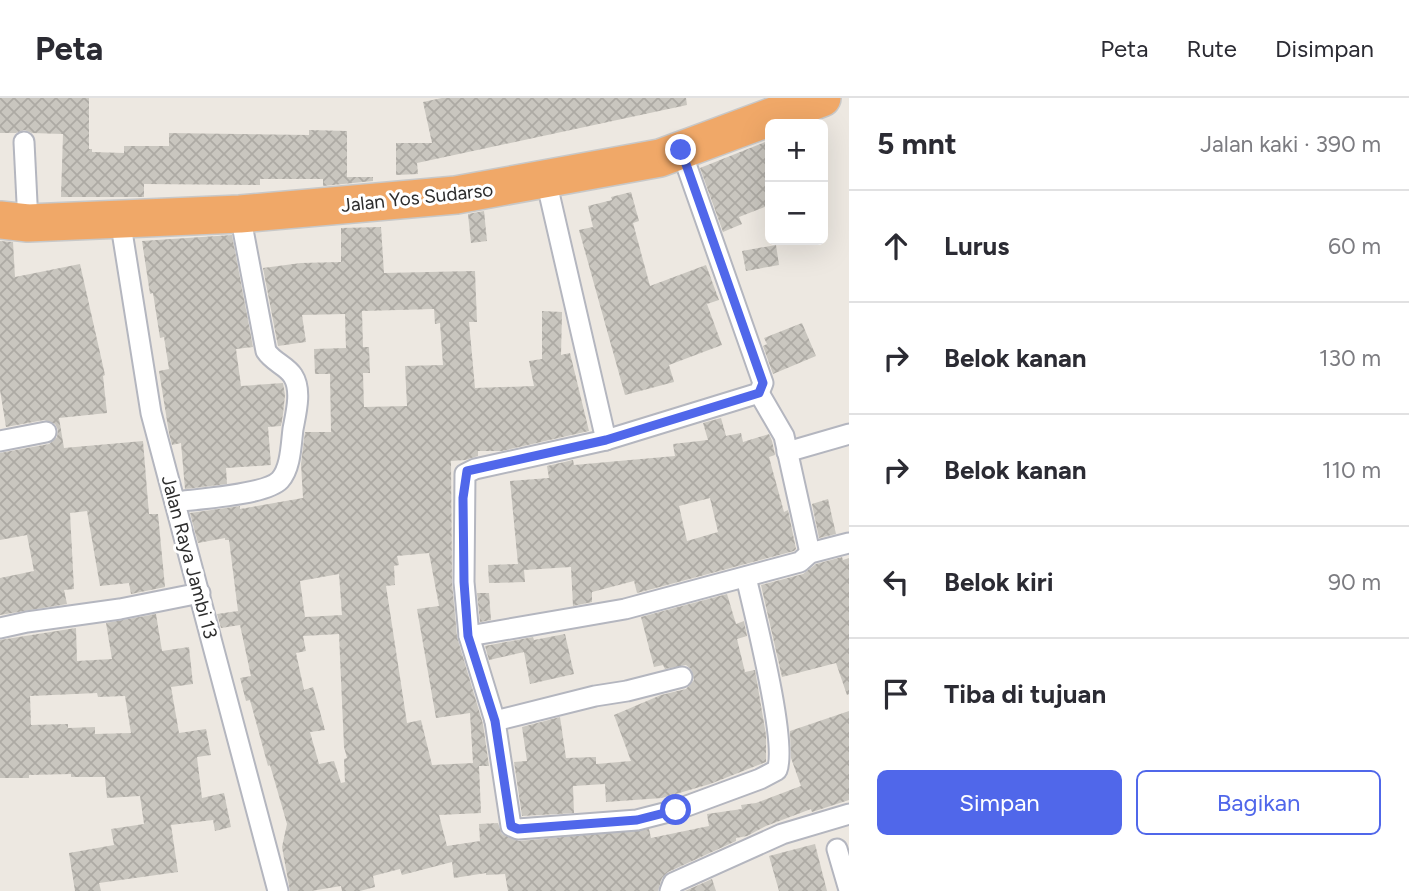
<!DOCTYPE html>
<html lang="id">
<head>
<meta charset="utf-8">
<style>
	:root { --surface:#fff; --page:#f2f2f3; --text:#2b2b33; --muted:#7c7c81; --line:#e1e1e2; --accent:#5067ea }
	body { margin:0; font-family:Figtree,sans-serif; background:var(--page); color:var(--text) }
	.controls { position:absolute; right:21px; top:21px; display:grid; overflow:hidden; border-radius:10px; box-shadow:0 7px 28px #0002 }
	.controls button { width:63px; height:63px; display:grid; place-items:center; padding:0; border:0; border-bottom:2px solid var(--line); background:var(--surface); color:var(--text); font:35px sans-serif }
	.stop { position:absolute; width:21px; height:21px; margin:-16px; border:5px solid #5067ea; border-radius:50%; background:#fff }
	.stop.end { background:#5067ea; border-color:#fff; box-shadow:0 2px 7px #0008 }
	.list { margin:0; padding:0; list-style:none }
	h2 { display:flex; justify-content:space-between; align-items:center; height:91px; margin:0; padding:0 28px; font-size:30px }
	h2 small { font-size:23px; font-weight:400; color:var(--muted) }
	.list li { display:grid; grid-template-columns:46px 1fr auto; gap:21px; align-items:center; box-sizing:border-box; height:112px; padding:0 28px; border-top:2px solid var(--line) }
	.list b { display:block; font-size:26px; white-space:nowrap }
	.list em { font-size:23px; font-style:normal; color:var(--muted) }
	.actions { display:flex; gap:14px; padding:21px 28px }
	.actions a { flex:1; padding:16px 0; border:2px solid var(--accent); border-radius:10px; text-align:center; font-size:24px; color:var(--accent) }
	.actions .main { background:var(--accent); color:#fff }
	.icon { flex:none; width:38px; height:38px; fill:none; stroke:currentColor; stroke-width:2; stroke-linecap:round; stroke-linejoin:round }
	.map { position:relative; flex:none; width:849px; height:793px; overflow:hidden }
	header { display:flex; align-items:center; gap:42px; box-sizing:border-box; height:98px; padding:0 35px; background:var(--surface); border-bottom:2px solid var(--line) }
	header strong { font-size:33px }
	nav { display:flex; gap:38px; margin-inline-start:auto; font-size:24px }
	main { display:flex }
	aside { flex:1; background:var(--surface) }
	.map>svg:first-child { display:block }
	.building { fill:url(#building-cross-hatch); fill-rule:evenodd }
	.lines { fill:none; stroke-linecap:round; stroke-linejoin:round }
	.street-casing { stroke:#b4b6bf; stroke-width:23 }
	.highway-casing { stroke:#c8c8c8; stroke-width:40 }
	.street { stroke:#fff; stroke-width:19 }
	.highway { stroke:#f0a868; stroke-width:37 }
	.route { stroke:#5067ea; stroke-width:9 }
	.labels { text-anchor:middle; stroke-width:6; stroke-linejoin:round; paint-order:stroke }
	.street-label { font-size:19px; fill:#2d2d2d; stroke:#fff }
</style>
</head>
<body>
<header>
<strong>Peta</strong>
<nav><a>Peta</a><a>Rute</a><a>Disimpan</a></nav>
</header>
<main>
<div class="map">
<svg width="849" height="793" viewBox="0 0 849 793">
	<defs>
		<pattern id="building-cross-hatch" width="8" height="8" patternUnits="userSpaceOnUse" patternTransform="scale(1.75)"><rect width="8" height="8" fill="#c9c6bf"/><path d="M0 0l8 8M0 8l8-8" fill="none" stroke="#adaaa4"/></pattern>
	</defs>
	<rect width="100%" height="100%" fill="#ede8e1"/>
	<g class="building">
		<polygon points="0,0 89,0 89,51 92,51 92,54 124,55 124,48 169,48 169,35 309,37 309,32 347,33 347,79 373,79 373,83 323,88 323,81 260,81 260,87 144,86 144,99 61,99 63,36 32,35 24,32 16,35 0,35"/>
		<polygon points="442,0 686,0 687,7 417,65 418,76 396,77 396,45 432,45 423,4"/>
		<polygon points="770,42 770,107 739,119 742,126 723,134 700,70"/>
		<polygon points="631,94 639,123 633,125 650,188 706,167 719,202 707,206 722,247 669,267 674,284 625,297 579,132 593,129 588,108 612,102 611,99"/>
		<polygon points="484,113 487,143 471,145 468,116"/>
		<path d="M381,129l3,46 91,-2 2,51h-8l6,66 59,-2 -5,-25 13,-2v-48l20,1 -1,43 9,-2 19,78 -87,20h-24v5l-13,4 -14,1 1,121 5,55 26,87 6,42h-10l2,47 -42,2 8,31 33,-5 -1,-17 19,-1 4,11 17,7 130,-12 2,9 58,-12 -2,-12 35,-5 -1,-4 15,-2 45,-17 -10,-28 -1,-27 59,-20v89l-37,12 -1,-3 -45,17 -19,10 -11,2v3l-68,31 -6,6 -4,13h-150l-3,-17 -19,1v-2l-32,5 -2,-16 -50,13 -2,-6 -27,7 2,11 -15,4h-18l-1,-5 -30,5h-21l-8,-44 5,-23 -17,-59 -2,1 -18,-66 -4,1 -6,-23 11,-2 -11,-51 -19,3 -4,-14 21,-3 -9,-71h-4v-2l-27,5 -8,-30 50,-7v3l63,-11 -2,-34 4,-32h26l-1,-58h-15l-1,-25 32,-1 -1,-34 -43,1 4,27 -28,4 -15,-78 38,-5 40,-1v-34zM434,211l1,15 5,-1 3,42 -38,1 2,40 -43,1 -1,-34h7l-1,-26h-6l-1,-36zM429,455l10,53 -22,3 19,109 34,-5 3,50 -41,2 -11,-45 -14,3 -21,-137 9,-1 -1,-19 5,-1 -2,-9zM339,476l3,41 -37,2 -5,-36zM339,536l5,113 3,11 -3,1 1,23 -4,1 -7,-22 -15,3 -9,-32 15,-2 -12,-43 -9,3 -8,-37 10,-2 -3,-15z"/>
		<polygon points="232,137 253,249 236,251 241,288 283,285 285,297 283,316 281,328 268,329 271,367 226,370 227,386 185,391 181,345 172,347 169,335 159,273 169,271 164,239 160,240 153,195 150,196 142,143"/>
		<polygon points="0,143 13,144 15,179 80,166 105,277 103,278 107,315 59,320 64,350 143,343 149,416 158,416 165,489 131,496 129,485 100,488 87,413 70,415 74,491 64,492 67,506 0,517 0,480 34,473 27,437 0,442 0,355 49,346 57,339 58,332 55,326 44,322 6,329 0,292"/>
		<polygon points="776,147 779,167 746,173 742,153"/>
		<polygon points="802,225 816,258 773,276 763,248 767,246 764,240"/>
		<path d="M721,320l5,18 15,-3 2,9 26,-8 3,7 3,14 -6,2 15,55 4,-2 8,39 -2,2 -157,42 -3,-12 -42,11v10l-19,4 -2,-39 -47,3 1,12 -36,1 -1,-18 30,-1 -8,-83 39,-3 -2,-12 26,-6 1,5 101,-9 -2,-12 35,-4 -5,-17zM710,400l8,34 -31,9 -8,-35z"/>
		<polygon points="828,401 836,436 819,440 812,406"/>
		<polygon points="842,459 843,462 849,460 849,596 847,597 836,565 782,579 761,487 803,476 816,466"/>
		<polygon points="477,495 489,495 491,522 480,524"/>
		<polygon points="727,496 736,526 744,523 747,538 737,541 745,574 755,572 766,637 766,664 710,686 662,700 606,704 605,686 573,688 574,715 522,718 514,664 527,663 522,629 560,619 566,660 596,659 596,666 631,663 614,617 661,597 686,591 694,582 691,571 686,567 665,571 663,567 654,569 641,519"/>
		<path d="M156,516l6,37 27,-4 4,37 -22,3 8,46 27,-4 5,26 -14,2 5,41 22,-5 7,34 -16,4 -2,-11 -42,5 7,47 -79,11 2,8h-26l-6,-38 45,-8 -3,-16 33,-5 -4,-28 -33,2 -2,-21h-34v-3l-42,1v3h-29v-138l76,-12 1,33 35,-2 -6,-36zM97,595l1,4 27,-1 6,37 -36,1v-7l-27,1v-4l-37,1 -1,-29z"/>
		<polygon points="565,536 574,576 530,586 524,554 489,562 485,548 533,539 534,542"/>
		<polygon points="815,746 827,793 779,793 769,758"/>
		<polygon points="712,781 716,793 685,793"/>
	</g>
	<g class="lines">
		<defs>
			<g id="street">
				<polyline points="24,44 28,125"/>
				<path d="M681,52l82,233 -4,10 -153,47 -131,29 -10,5 -1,108 5,54 26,85 16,105 7,3 119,-9 39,-10 84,-31 17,-9c11,-27 -23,-158 -31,-193"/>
				<polyline points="546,82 606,342"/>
				<polyline points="120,121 151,315 278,793"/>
				<polyline points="759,295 784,338 810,455"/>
				<polyline points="0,343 46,334"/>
				<polyline points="787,354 849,336"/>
				<path d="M175,404c22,-3 91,-7 105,-22 11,-12 11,-36 13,-51 3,-16 9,-39 0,-53 -6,-10 -20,-14 -27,-25l-26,-137"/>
				<polyline points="0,530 27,524 120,511 200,495"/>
				<polyline points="469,538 625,511 800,464 810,455 849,445"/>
				<polyline points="495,623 595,598 627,593 682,579"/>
				<polyline points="837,751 849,792"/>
				<polyline points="670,793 673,785 782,736 849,716"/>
			</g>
			<polyline id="highway" points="0,122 28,125 240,116 456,97 660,60 822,0"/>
		</defs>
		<use href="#street" class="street-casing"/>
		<use href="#highway" class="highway-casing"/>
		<use href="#street" class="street"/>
		<use href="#highway" class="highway"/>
	</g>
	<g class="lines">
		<polyline class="route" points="676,712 637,722 518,731 511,728 495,623 468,538 464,484 463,400 467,373 606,342 759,295 763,285 681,52"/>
	</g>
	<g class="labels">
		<g class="street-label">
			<text transform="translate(417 99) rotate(-6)" y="7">Jalan Yos Sudarso</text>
			<text transform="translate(190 459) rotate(75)" y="7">Jalan Raya Jambi 13</text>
		</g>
	</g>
</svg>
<div class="controls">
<button>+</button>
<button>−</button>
</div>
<div class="stop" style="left:676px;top:712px"></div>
<div class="stop end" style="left:681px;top:52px"></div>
</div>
<aside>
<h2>5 mnt<small>Jalan kaki · 390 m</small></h2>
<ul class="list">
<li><svg class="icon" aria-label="ahead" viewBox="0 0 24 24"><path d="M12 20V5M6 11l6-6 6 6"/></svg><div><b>Lurus</b></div><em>60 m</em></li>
<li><svg class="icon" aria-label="right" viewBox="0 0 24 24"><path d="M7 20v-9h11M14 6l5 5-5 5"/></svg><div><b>Belok kanan</b></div><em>130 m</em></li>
<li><svg class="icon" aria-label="right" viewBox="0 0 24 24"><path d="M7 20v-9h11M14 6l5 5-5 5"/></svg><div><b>Belok kanan</b></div><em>110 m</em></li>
<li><svg class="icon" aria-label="left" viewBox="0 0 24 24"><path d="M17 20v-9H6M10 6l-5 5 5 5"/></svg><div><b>Belok kiri</b></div><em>90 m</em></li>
<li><svg class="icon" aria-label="arrive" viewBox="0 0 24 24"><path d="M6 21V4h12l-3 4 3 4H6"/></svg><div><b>Tiba di tujuan</b></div></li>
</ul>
<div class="actions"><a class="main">Simpan</a><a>Bagikan</a></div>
</aside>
</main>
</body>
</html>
